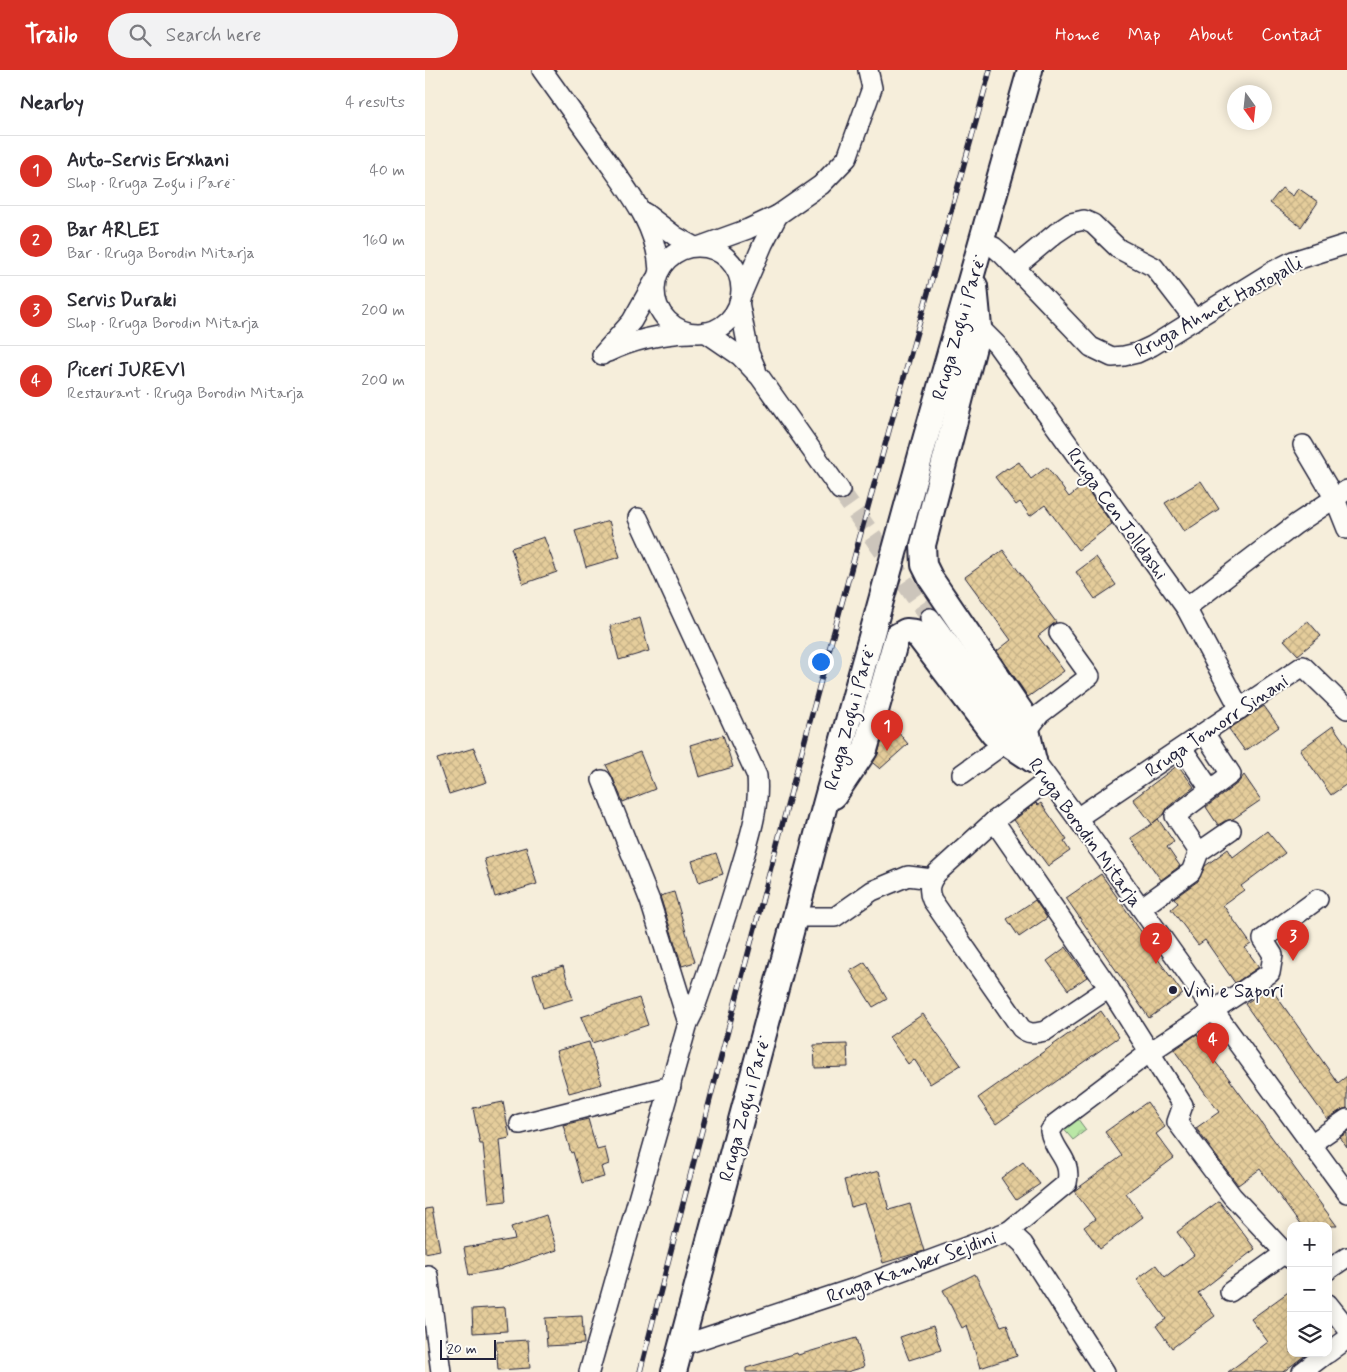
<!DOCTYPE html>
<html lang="en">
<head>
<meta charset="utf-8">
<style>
	:root { --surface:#fff; --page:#f2f2f3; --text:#2b2b33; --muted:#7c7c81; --line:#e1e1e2; --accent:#d93025 }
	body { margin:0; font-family:Mynerve,sans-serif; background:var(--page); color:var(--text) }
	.controls { position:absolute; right:15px; bottom:15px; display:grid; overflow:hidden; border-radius:10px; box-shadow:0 2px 12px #0003 }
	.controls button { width:45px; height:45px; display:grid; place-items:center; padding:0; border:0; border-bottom:1px solid var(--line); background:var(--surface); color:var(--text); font:25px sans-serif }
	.compass { position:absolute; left:802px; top:15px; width:45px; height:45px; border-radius:50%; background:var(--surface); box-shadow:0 2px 12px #0003; rotate:165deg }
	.scale { position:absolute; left:15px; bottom:12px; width:56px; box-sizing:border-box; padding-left:5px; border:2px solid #22223b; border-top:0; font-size:14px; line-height:18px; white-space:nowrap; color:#22223b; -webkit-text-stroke:4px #fdfcf7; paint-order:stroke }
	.you { position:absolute; left:395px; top:591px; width:18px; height:18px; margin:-12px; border:4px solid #fff; border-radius:50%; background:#1a73e8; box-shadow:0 0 0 8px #1a73e833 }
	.badge { display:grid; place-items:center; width:32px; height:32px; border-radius:50%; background:var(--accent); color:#fff; font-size:16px; font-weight:700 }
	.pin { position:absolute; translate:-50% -41px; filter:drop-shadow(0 1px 2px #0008) }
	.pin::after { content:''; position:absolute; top:26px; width:18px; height:15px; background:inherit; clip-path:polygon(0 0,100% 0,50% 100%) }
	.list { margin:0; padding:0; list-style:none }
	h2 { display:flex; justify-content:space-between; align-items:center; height:65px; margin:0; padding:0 20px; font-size:21px }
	h2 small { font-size:16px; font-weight:400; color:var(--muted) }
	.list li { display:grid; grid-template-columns:32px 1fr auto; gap:15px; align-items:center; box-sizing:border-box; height:70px; padding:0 20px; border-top:1px solid var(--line) }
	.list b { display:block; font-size:19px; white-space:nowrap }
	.list p { margin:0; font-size:16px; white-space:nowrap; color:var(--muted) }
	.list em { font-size:16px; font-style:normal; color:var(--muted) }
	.icon { flex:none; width:28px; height:28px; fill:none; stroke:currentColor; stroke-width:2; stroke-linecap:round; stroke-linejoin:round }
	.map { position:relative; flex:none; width:922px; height:1302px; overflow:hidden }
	header { display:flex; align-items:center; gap:30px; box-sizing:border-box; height:70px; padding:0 25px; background:var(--accent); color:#fff }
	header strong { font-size:24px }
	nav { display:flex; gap:28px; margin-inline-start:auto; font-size:18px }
	.search { width:350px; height:45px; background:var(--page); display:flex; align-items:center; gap:12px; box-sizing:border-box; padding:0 18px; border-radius:28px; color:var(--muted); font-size:19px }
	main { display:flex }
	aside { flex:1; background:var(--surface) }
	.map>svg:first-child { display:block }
	.park { fill:url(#park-crowns); stroke:#6e8470 }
	.building { fill:url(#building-cross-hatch); stroke:#22223b }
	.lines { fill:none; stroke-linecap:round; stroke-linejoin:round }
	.minor-tunnel { stroke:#ccc5bb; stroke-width:19; stroke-dasharray:19 9; stroke-linecap:butt }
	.minor-casing { stroke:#22223b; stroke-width:22 }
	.major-casing { stroke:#22223b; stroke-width:28 }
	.minor { stroke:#fdfcf7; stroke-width:19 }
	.major { stroke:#fdfcf7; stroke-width:24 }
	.rail-casing { stroke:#22223b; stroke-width:5.5 }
	.rail { stroke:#fdfcf7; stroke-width:4; stroke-dasharray:11; stroke-linecap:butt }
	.poi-dot { fill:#22223b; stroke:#fdfcf7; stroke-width:2 }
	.labels { text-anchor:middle; stroke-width:4; stroke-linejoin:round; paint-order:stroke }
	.street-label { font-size:19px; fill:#22223b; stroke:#fdfcf7 }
	.poi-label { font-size:19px; fill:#22223b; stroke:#fdfcf7; text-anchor:start }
</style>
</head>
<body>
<header>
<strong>Trailo</strong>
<div class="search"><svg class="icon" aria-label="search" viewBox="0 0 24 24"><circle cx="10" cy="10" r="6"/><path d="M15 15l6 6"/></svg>Search here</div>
<nav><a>Home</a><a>Map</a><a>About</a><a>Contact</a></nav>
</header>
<main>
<aside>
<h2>Nearby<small>4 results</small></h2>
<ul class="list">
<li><span class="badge">1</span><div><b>Auto-Servis Erxhani</b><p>Shop · Rruga Zogu i Parë</p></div><em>40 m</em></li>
<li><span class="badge">2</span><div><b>Bar ARLEI</b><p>Bar · Rruga Borodin Mitarja</p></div><em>160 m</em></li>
<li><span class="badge">3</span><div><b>Servis Duraki</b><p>Shop · Rruga Borodin Mitarja</p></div><em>200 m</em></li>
<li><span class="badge">4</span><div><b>Piceri JUREVI</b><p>Restaurant · Rruga Borodin Mitarja</p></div><em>200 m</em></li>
</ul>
</aside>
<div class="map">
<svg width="922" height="1302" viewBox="0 0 922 1302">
	<defs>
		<pattern id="park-crowns" width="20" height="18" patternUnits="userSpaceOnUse" patternTransform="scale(1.25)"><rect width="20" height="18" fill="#bae7a6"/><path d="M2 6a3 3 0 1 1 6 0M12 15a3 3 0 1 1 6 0" fill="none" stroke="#a0c690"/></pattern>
		<pattern id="building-cross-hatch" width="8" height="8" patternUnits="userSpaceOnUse" patternTransform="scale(1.25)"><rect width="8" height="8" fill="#e5cd9b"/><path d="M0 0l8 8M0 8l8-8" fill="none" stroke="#c4b086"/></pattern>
	</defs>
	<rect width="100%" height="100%" fill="#f6eedb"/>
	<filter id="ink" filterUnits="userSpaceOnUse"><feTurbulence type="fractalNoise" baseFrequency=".02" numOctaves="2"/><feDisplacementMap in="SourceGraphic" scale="10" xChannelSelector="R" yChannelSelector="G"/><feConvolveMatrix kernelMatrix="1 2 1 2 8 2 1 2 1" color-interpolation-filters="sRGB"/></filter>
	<g filter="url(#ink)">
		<polygon class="park" points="650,1045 661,1060 648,1070 636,1056"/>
		<g class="building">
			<polygon points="857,118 868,126 873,118 893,132 876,157 845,133"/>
			<polygon points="594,392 606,409 622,397 644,427 659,415 687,454 653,480 620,435 605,446 595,432 591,435 570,407 582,398 583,399"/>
			<polygon points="776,411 794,439 759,462 740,433"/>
			<polygon points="184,451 195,487 161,497 150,461"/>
			<polygon points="119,467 132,502 98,514 86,478"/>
			<polygon points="578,480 631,552 613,566 639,601 603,627 572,581 586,570 540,507"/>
			<polygon points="671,487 691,515 670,529 651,502"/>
			<polygon points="215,548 224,581 194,590 185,556"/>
			<polygon points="883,551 896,566 873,585 859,570"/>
			<polygon points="839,636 854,657 820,681 804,659"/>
			<polygon points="468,656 483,674 455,699 448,693 453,684 457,670"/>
			<polygon points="908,656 922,676 922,714 906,725 875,680"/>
			<polygon points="298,665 308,697 274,707 265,675"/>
			<polygon points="49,678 62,712 24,724 12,689"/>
			<polygon points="215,682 230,719 198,732 187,706 181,695"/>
			<polygon points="753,695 769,717 743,737 739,744 728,753 733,749 749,772 742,777 755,796 736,810 706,768 727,754 708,729"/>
			<polygon points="819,705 836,730 808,749 800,751 793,755 781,737 813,713"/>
			<polygon points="611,733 613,735 616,733 642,770 639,772 645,781 623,796 589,750"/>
			<polygon points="842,761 860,783 816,816 819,820 798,835 826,874 820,878 834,897 810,913 780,870 773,875 746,839 753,833 749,828 773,811 780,796 803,779 808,787"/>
			<polygon points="101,777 112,814 70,827 59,789"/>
			<polygon points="291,783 298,804 274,812 267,791"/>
			<polygon points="676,804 729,880 727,881 758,924 724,948 641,828"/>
			<polygon points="249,822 270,892 257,896 235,826"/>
			<polygon points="610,830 622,848 594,867 582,849"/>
			<polygon points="641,877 662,907 643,920 622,891"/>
			<polygon points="440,892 462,929 448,937 425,901"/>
			<polygon points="138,896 148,929 118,938 108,905"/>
			<polygon points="845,917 913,1013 922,1006 922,1038 916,1040 902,1049 820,934"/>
			<polygon points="214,928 223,955 167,973 156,947"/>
			<polygon points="676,941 694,967 571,1054 553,1028"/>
			<polygon points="498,944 536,995 505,1014 489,989 483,994 464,967"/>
			<polygon points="772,964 787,988 802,1006 912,1156 876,1156 835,1099 813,1115 792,1087 771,1058 794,1042 749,980"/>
			<polygon points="164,972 177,1014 144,1023 131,981"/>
			<polygon points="422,974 423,997 390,998 389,975"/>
			<polygon points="78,1032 85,1068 75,1070 81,1131 64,1133 58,1074 55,1074 48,1038"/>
			<polygon points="722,1032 740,1057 731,1064 749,1088 701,1123 718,1147 675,1179 659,1157 670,1149 649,1121 697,1086 680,1062"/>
			<polygon points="163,1049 172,1080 180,1078 184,1094 176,1097 179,1107 157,1113 148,1082 146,1083 138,1055"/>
			<polygon points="922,1063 922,1077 915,1067"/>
			<polygon points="598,1092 615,1114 591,1130 576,1108"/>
			<polygon points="454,1101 464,1140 485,1134 499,1181 458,1193 440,1133 426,1137 419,1110"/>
			<polygon points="794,1131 830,1179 773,1223 790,1246 747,1278 731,1256 741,1249 712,1209 731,1195 740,1207 769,1185 752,1162"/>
			<polygon points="7,1138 15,1180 0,1183 0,1139"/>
			<polygon points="121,1145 132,1180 78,1198 78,1199 44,1205 39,1178 90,1169 86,1157"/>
			<polygon points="550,1204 576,1256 582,1254 592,1286 555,1298 542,1255 537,1258 518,1220"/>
			<polygon points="866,1220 866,1283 883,1283 858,1302 803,1302 843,1272 826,1249"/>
			<polygon points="80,1237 82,1261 48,1263 47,1239"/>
			<polygon points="157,1246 159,1274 122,1276 120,1248"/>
			<polygon points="508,1256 516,1280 484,1290 475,1267"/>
			<polygon points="431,1268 439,1297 422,1302 321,1302 321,1298 372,1283 373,1285"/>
			<polygon points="103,1270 105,1298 73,1300 71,1272"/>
		</g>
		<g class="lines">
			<polyline class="minor-tunnel" points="415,420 505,548"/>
			<defs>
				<g id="minor">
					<path d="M117,0c20,28 41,57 61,85 25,36 54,70 56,116"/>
					<polyline points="220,143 250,166 268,176"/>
					<polyline points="557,172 569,177 577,184 666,277 687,287 699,286 712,283 727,276 848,201 868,191 922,174"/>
					<polyline points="276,176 323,159 353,145 396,115 422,88 447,18 443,0"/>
					<circle cx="273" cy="220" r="43"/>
					<polyline points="590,197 631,163 646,153 659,150 668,154 694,179 729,197 770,250"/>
					<polyline points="317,223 338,174 353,145"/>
					<polyline points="314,232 324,283 331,299"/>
					<polyline points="554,257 572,275 761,538 815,639"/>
					<polyline points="280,262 315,286 335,307 415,420"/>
					<path d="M183,282c27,-13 52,-18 82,-19"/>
					<polyline points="177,285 207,251 230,210"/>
					<polyline points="878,375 910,429 922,459"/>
					<polyline points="761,538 871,454 922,420"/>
					<polyline points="505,548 652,748 789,941 922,1123"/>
					<polyline points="602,661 615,644 665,606 634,563"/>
					<polyline points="757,678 785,719"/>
					<polyline points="537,704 580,673"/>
					<polyline points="177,710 225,831 263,953"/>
					<path d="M623,710l-54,41 -57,52c-7,9 -10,16 -5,27l89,128c8,7 14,5 24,3l64,-43"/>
					<polyline points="652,748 878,596 922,639"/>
					<polyline points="569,751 684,918 758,1035 752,1052 807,1126 866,1189"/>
					<polyline points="774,782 750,746 806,704 779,663"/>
					<polyline points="716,838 766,802 774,782 806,760"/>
					<polyline points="370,847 410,847 447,821 483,806 507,809"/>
					<polyline points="95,1054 246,1016"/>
					<polyline points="886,1074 922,1049"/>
					<path d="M584,1161l58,-48c5,-25 -13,-30 -17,-52l6,-8 94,-71 120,-79 3,-18 -10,-16 55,-40"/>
					<polyline points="903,1200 922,1187"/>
					<polyline points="3,1205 16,1302"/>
					<polyline points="805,1222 860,1183"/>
					<polyline points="903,1234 922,1258"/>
					<polyline points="255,1276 433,1217 584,1161 598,1174 680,1302"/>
					<polyline points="903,1283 922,1269"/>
					<path d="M164,1302l99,-349 5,-10c17,-48 33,-95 47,-143 9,-31 20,-61 17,-94l-119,-258"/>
					<polyline points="877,1302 902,1283"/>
				</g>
				<g id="major">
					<polyline points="550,216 554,257 498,475 499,495 506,509 599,646 609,691"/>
					<polyline points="409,726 440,680 472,566 481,561 490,562 568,664 609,691"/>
					<polyline points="249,1302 398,742 500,370 605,0"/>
				</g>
			</defs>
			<use href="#minor" class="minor-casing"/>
			<use href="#major" class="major-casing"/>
			<use href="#minor" class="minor"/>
			<use href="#major" class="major"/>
			<defs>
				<path id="rail" d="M215,1302c76,-300 155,-599 237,-898 37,-135 77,-269 113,-404"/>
			</defs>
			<use href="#rail" class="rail-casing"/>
			<use href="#rail" class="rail"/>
		</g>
	</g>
	<circle class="poi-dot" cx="748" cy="920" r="5"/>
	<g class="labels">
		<g class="street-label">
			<text transform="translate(793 236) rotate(-29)" y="7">Rruga Ahmet Hastopalli</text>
			<text transform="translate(532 260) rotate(-74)" y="7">Rruga Zogu i Parë</text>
			<text transform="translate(693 443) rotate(54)" y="7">Rruga Cen Jolldashi</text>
			<text transform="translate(423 650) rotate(-75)" y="7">Rruga Zogu i Parë</text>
			<text transform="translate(791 655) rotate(-34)" y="7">Rruga Tomorr Sinani</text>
			<text transform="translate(661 762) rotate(54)" y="7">Rruga Borodin Mitarja</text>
			<text transform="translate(318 1041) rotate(-75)" y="7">Rruga Zogu i Parë</text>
			<text transform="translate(486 1196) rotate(-20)" y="7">Rruga Kamber Sejdini</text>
		</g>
		<g class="poi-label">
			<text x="758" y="927">Vini e Sapori</text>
		</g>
	</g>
</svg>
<div class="controls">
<button>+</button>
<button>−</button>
<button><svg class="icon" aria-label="layers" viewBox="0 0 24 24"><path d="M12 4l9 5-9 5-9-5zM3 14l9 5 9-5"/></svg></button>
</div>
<svg class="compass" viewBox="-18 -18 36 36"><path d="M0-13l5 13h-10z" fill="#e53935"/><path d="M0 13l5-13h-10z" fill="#7c7c81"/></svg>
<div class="scale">20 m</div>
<div class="you"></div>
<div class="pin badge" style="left:462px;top:681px">1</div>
<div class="pin badge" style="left:731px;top:894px">2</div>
<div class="pin badge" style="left:868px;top:891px">3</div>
<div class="pin badge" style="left:788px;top:994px">4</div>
</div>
</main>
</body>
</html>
